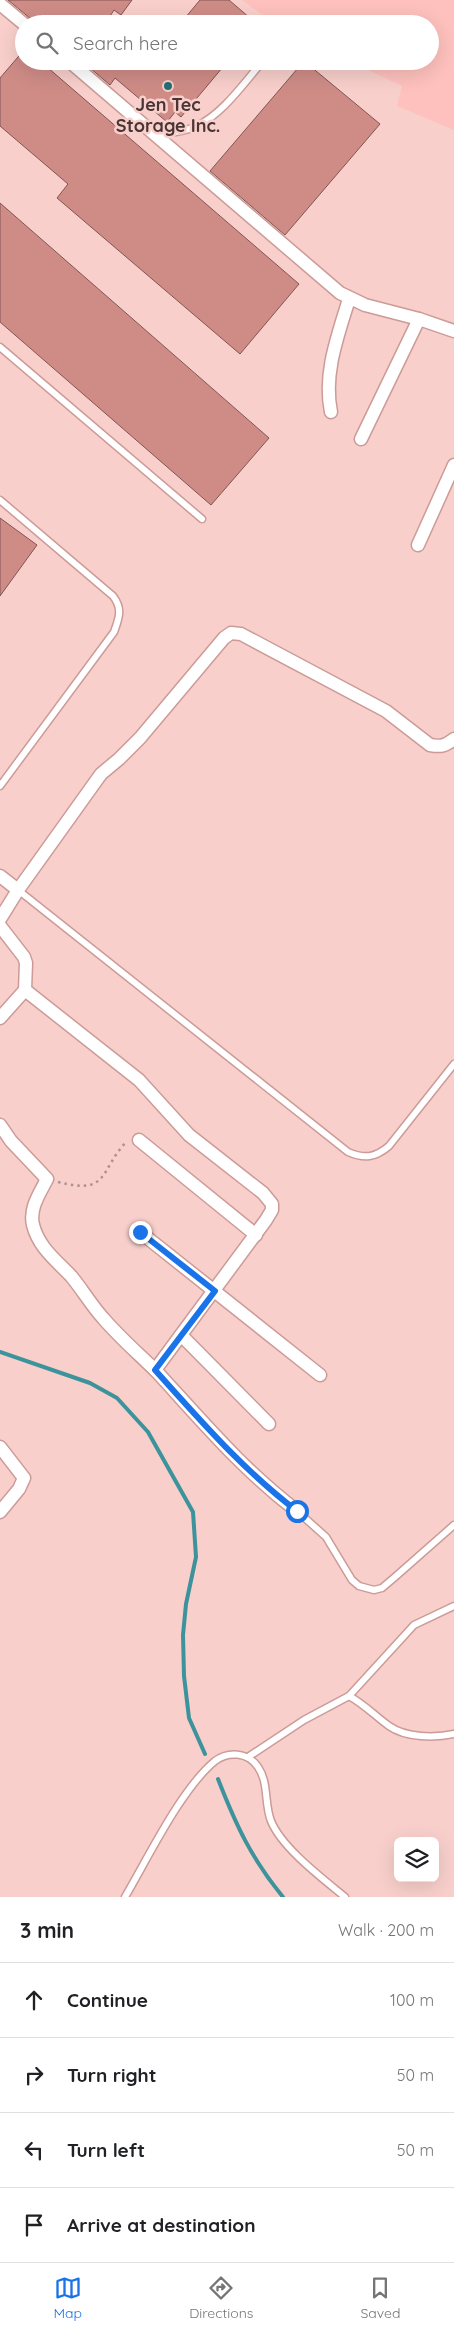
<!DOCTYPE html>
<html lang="en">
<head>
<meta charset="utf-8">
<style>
	:root { --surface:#fff; --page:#f2f2f2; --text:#202124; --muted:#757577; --line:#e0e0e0; --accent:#1a73e8 }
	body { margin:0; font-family:Quicksand,sans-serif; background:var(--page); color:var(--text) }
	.controls { position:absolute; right:15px; bottom:15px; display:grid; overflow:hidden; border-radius:8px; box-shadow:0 5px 20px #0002 }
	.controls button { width:45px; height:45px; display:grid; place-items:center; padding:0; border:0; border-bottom:1px solid var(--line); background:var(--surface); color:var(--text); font:25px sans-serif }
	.stop { position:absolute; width:15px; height:15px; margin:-11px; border:4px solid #1a73e8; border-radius:50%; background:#fff }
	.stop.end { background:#1a73e8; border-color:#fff; box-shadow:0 1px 5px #0008 }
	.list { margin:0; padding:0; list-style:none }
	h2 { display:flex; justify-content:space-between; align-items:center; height:65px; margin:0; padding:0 20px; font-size:21px }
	h2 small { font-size:16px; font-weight:400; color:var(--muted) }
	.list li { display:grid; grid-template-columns:32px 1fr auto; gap:15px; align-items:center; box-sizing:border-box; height:75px; padding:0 20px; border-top:1px solid var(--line) }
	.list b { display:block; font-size:19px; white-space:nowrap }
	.list em { font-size:16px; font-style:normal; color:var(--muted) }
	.icon { flex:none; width:28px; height:28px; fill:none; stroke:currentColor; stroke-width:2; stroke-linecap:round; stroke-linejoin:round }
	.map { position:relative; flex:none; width:454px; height:1897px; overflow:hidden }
	.search { position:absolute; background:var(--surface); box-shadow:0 5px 20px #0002; left:15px; right:15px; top:15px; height:55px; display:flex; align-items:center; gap:12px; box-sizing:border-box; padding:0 18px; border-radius:28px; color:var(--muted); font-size:19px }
	.sheet { height:365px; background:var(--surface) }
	nav { display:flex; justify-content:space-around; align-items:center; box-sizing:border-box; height:70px; border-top:1px solid var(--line); background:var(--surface); font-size:14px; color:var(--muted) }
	nav a { display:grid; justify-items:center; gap:2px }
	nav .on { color:var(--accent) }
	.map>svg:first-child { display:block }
	.built { fill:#fec1bd }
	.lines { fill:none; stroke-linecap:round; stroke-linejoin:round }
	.stream { stroke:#3c939b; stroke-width:4 }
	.building { fill:#cf8c87; stroke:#825552 }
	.lane-casing { stroke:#cc9b97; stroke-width:9 }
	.street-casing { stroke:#cc9b97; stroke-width:15 }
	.path { stroke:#b0908d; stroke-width:2.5; stroke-dasharray:2.5 4; stroke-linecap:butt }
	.lane { stroke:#fff; stroke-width:6 }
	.street { stroke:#fff; stroke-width:12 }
	.route { stroke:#1a73e8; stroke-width:6 }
	.poi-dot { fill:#246e75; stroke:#f8cfcb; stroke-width:2 }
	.labels { text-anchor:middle; stroke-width:5; stroke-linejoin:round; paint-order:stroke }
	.poi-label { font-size:18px; font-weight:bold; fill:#4a3534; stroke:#f8cfcb }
</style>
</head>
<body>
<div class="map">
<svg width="454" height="1897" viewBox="0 0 454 1897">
	<rect width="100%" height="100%" fill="#f8cfcb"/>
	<polygon class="built" points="242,0 454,0 454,130 397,106 402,86 349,61 430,61 430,24 275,24"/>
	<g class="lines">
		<g class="stream">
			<polyline points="0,1352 90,1383 117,1398 148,1432 193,1512 196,1557 186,1604 183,1635 184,1676 189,1718 205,1754"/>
			<path d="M218,1779c18,46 33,79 65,118"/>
		</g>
	</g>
	<g class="building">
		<polygon points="8,0 132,0 121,15 114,10 105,24 51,24 45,20 42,24 37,24"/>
		<polygon points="200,0 229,0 257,24 180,24"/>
		<polygon points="24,50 24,61 40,61 299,284 240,354 57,198 68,184 0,126 0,78"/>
		<polygon points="82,61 228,61 181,117 175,112 167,122 115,78 110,85"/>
		<polygon points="304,61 380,124 285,235 210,171"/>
		<polygon points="0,203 269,438 211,505 0,322"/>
		<polygon points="0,518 37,545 0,596"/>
	</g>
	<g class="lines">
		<defs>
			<g id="lane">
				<path d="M156,135c13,-2 27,-3 39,-8 28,-13 48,-43 68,-66"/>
				<polyline points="0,347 202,519"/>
				<path d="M0,500l113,96c10,13 6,22 1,36l-114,154"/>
				<path d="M18,890l330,262c16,7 27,6 41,-6l65,-82"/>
				<polyline points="297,1511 326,1537 352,1580 359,1586 374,1590 382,1588 395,1577 454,1525"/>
				<path d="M349,1696c15,8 26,20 40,30 17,12 46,12 65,8"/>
				<polyline points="248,1757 304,1720 349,1696 414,1625 454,1606"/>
				<path d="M125,1897c23,-39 56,-108 90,-136 13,-10 33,-9 43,6 11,16 6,36 13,54 11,27 51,57 74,76"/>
			</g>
			<g id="street">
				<polyline points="0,4 24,24"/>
				<polyline points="69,61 340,293 365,305 419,319 454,331"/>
				<path d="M331,412c-8,-38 7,-77 18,-113"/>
				<polyline points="361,439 419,319"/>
				<polyline points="418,545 454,465"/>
				<polyline points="0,876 18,890"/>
				<path d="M0,919l18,-29 83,-116 18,-15 21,-21 84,-100 7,-5 10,1 145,77 44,34c11,2 15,1 24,-6"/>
				<polyline points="0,926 24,957 26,963 25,990 0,1018"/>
				<polyline points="25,990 139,1080 189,1135 263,1193 272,1204 272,1210 266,1220 155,1370"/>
				<path d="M0,1125l11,16 36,38c-7,14 -18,29 -14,46 6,23 23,35 38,51 11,13 20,29 32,42 17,20 36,36 54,54 46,50 85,97 140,139"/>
				<polyline points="139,1140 256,1235"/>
				<polyline points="140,1232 320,1375"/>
				<polyline points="181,1335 269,1424"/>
				<polyline points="0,1447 24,1478 19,1489 0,1512"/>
			</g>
		</defs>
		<use href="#lane" class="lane-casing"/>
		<use href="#street" class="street-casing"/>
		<path class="path" d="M58,1182c52,13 40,-10 69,-41"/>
		<use href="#lane" class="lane"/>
		<use href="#street" class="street"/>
	</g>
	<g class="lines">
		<path class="route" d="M140,1232l75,59 -60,79c45,50 88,100 142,141"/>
	</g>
	<circle class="poi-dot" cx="168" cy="86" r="5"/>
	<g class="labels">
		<g class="poi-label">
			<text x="168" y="111">Jen Tec<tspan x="168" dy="21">Storage Inc.</tspan></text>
		</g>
	</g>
</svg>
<div class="controls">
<button><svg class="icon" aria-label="layers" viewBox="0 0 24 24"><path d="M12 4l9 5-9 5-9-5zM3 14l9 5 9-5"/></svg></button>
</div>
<div class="stop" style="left:297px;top:1511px"></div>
<div class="stop end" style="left:140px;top:1232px"></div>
<div class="search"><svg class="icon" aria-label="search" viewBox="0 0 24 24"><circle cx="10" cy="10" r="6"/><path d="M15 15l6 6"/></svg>Search here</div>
</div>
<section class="sheet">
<h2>3 min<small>Walk · 200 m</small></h2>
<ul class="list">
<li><svg class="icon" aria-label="ahead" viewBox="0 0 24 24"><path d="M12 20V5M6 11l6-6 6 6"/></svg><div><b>Continue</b></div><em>100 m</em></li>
<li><svg class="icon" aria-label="right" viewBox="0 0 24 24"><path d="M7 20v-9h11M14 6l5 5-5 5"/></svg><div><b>Turn right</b></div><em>50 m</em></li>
<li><svg class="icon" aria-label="left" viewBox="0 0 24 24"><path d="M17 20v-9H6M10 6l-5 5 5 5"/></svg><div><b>Turn left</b></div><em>50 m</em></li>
<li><svg class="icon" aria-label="arrive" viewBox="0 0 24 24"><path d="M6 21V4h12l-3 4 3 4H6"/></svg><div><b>Arrive at destination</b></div></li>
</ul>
</section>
<nav>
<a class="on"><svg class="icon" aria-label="map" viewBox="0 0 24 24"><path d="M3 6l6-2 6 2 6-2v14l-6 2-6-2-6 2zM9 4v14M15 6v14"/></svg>Map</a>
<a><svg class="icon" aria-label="directions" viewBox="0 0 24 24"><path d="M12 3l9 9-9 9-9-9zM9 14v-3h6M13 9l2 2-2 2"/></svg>Directions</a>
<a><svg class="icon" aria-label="saved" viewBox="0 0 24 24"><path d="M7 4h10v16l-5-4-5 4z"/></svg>Saved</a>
</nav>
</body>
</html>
